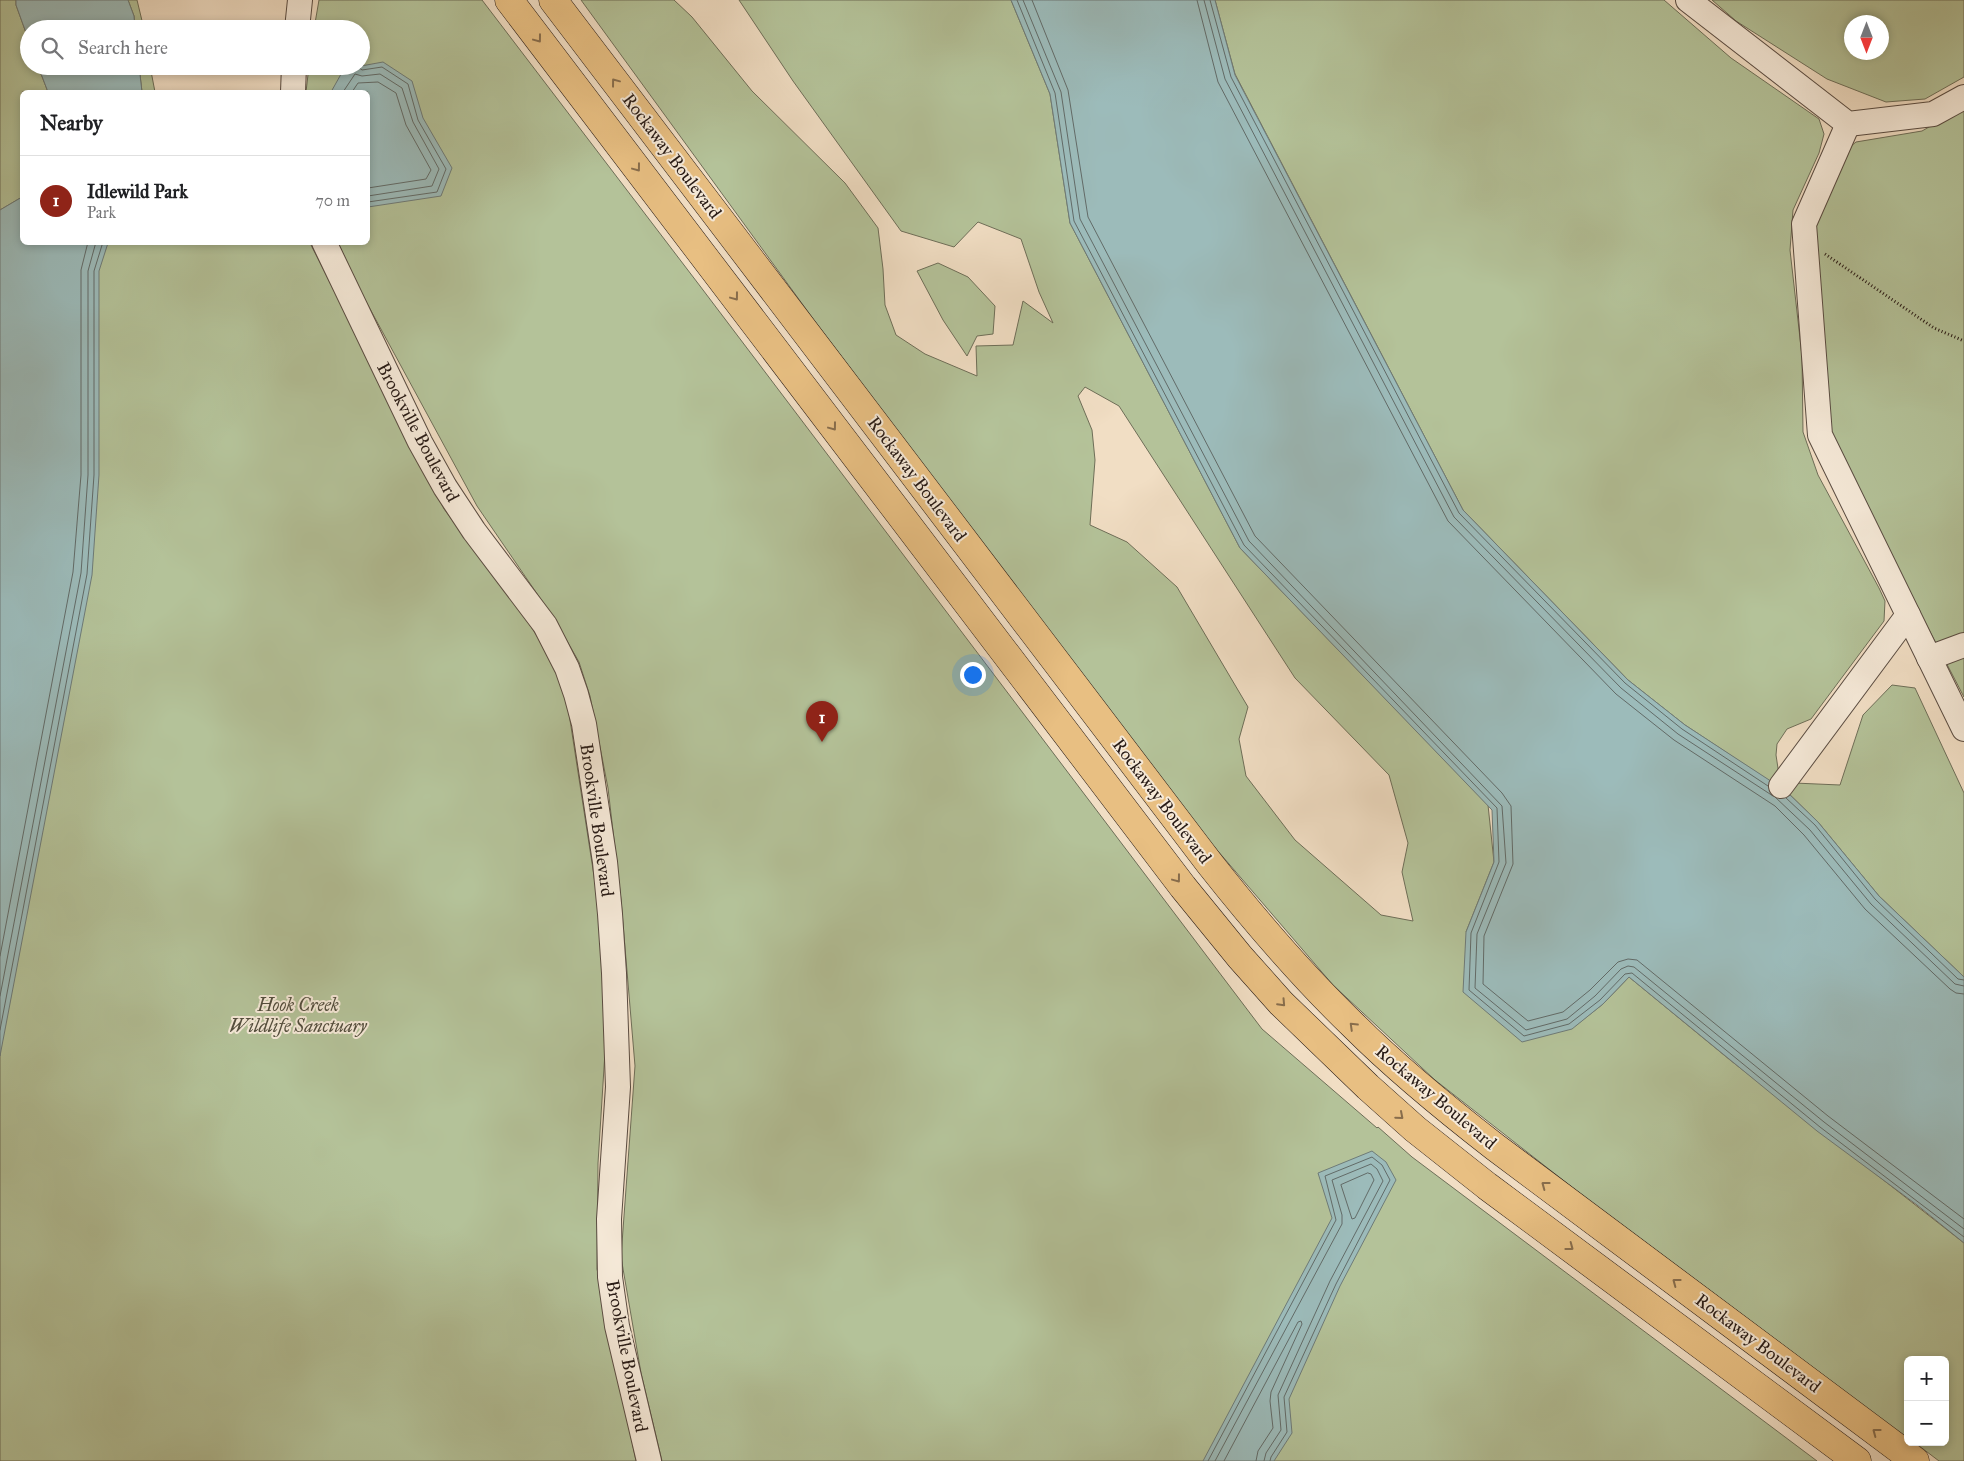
<!DOCTYPE html>
<html lang="en">
<head>
<meta charset="utf-8">
<style>
	:root { --surface:#fff; --page:#f2f2f2; --text:#202124; --muted:#757577; --line:#e0e0e0; --accent:#8f2418 }
	body { margin:0; font-family:"IM FELL Great Primer",serif; background:var(--page); color:var(--text) }
	.controls { position:absolute; right:15px; bottom:15px; display:grid; overflow:hidden; border-radius:8px; box-shadow:0 2px 8px #0003 }
	.controls button { width:45px; height:45px; display:grid; place-items:center; padding:0; border:0; border-bottom:1px solid var(--line); background:var(--surface); color:var(--text); font:25px sans-serif }
	.compass { position:absolute; left:1844px; top:15px; width:45px; height:45px; border-radius:50%; background:var(--surface); box-shadow:0 2px 8px #0003; rotate:180deg }
	.you { position:absolute; left:972px; top:674px; width:18px; height:18px; margin:-12px; border:4px solid #fff; border-radius:50%; background:#1a73e8; box-shadow:0 0 0 8px #1a73e833 }
	.badge { display:grid; place-items:center; width:32px; height:32px; border-radius:50%; background:var(--accent); color:#fff; font-size:16px; font-weight:700 }
	.pin { position:absolute; translate:-50% -41px; filter:drop-shadow(0 1px 2px #0008) }
	.pin::after { content:''; position:absolute; top:26px; width:18px; height:15px; background:inherit; clip-path:polygon(0 0,100% 0,50% 100%) }
	.list { margin:0; padding:0; list-style:none }
	h2 { display:flex; justify-content:space-between; align-items:center; height:65px; margin:0; padding:0 20px; font-size:21px }
	h2 small { font-size:16px; font-weight:400; color:var(--muted) }
	.list li { display:grid; grid-template-columns:32px 1fr auto; gap:15px; align-items:center; box-sizing:border-box; height:90px; padding:0 20px; border-top:1px solid var(--line) }
	.list b { display:block; font-size:19px; white-space:nowrap }
	.list p { margin:0; font-size:16px; white-space:nowrap; color:var(--muted) }
	.list em { font-size:16px; font-style:normal; color:var(--muted) }
	.icon { flex:none; width:28px; height:28px; fill:none; stroke:currentColor; stroke-width:2; stroke-linecap:round; stroke-linejoin:round }
	.map { position:relative; flex:none; width:1964px; height:1461px; overflow:hidden }
	.search { position:absolute; background:var(--surface); box-shadow:0 2px 8px #0003; left:20px; top:20px; width:350px; height:55px; display:flex; align-items:center; gap:12px; box-sizing:border-box; padding:0 18px; border-radius:28px; color:var(--muted); font-size:19px }
	.panel { position:absolute; background:var(--surface); box-shadow:0 2px 8px #0003; left:20px; top:90px; width:350px; height:155px; border-radius:8px }
	.map>svg:first-child { display:block }
	.green { fill:#b4c299; stroke:#6e6e58; fill-rule:evenodd }
	.water { fill:#9cbbba; stroke:#6e7b78 }
	.lines { fill:none; stroke-linecap:round; stroke-linejoin:round }
	.shore { stroke:#626b68; stroke-width:1 }
	.minor-casing { stroke:#5a4c42; stroke-width:26 }
	.highway-casing { stroke:#281b16; stroke-width:29 }
	.path { stroke:#281b16; stroke-width:3; stroke-dasharray:1 2.5; stroke-linecap:butt }
	.minor { stroke:#f6ead9; stroke-width:24 }
	.highway { stroke:#e8bf82; stroke-width:28 }
	.oneway { stroke:#886d4c }
	.labels { text-anchor:middle; stroke-width:4; stroke-linejoin:round; paint-order:stroke }
	.street-label { font-size:18px; fill:#281b16; stroke:#f6ead9 }
	.park-label { font-size:18px; font-style:italic; fill:#524d3d; stroke:#f6ead9 }
</style>
</head>
<body>
<div class="map">
<svg width="1964" height="1461" viewBox="0 0 1964 1461">
	<rect width="100%" height="100%" fill="#f1dec4"/>
	<filter id="stains"><feTurbulence type="fractalNoise" baseFrequency=".004" numOctaves="4"/><feColorMatrix values="0 0 0 0 .2 0 0 0 0 .09 0 0 0 0 .02 0 0 0 .5 -.17"/></filter>
	<radialGradient id="worn" r=".72"><stop offset=".6" stop-color="#630" stop-opacity="0"/><stop offset="1" stop-color="#630" stop-opacity=".3"/></radialGradient>
	<g class="green">
		<polygon points="0,0 16,0 16,5 29,41 29,66 38,66 48,92 22,92 22,197 0,210"/>
		<polygon points="128,0 137,0 144,29 135,29 134,16"/>
		<polygon points="319,0 482,0 700,286 1262,1029 1377,1128 1378,1127 1412,1157 1817,1461 662,1461 641,1373 621,1257 635,1066 621,900 608,788 590,696 579,662 555,620 477,506 363,296 338,243 368,242 368,92 306,92 309,66 361,66 361,29 314,29"/>
		<path d="M581,0h93l18,17 60,74 93,92 33,45 5,41 2,36 11,30 29,19 52,22 -1,-30 37,-1 10,-44 30,22 -14,-31 -18,-53 -43,-17 -24,25 -53,-16 -108,-150 -54,-81h272l39,94 20,129 170,325 248,257 6,57 -28,70 109,94 28,-22 26,-27 101,83 234,183v218h-25l-25,-19h31v-82h-37v78l-326,-243 -147,-115 -102,-95 -122,-142 -131,-170 -266,-353zM1085,387l34,19 176,272 94,97 19,68 -6,29 11,49 -32,-6 -86,-75 -49,-64 -7,-37 9,-32 -71,-120 -50,-45 -37,-17 5,-65 -3,-30 -14,-34z"/>
		<polygon points="1215,0 1664,0 1731,58 1819,119 1824,134 1819,153 1793,210 1790,250 1802,356 1803,432 1818,475 1879,588 1885,601 1884,621 1811,719 1787,729 1777,744 1776,755 1779,775 1774,784 1685,725 1628,680 1463,510 1235,74"/>
		<path d="M1712,0h252v77l-39,22 -39,3 -59,-23 -91,-58zM1852,22h30v30h-30z"/>
		<polygon points="139,66 150,66 155,92 142,92"/>
		<polygon points="1964,107 1964,697 1836,451 1826,421 1814,217 1840,155 1856,142 1922,131"/>
		<polygon points="90,243 310,243 444,509 526,619 555,664 568,707 600,915 606,1036 598,1163 597,1269 636,1461 0,1461 0,987"/>
		<polygon points="938,263 968,277 995,306 993,334 977,336 967,356 943,320 917,271"/>
		<polygon points="1892,685 1915,688 1964,793 1964,977 1879,896 1818,822 1786,791 1794,783 1840,785 1863,715"/>
	</g>
	<g class="water">
		<polygon points="16,0 128,0 134,16 135,29 29,29 29,41 16,5"/>
		<polygon points="1011,0 1215,0 1235,75 1463,510 1628,680 1685,725 1786,791 1818,822 1879,896 1964,977 1964,1243 1917,1205 1817,1131 1629,977 1603,1004 1572,1029 1522,1042 1463,992 1466,932 1494,862 1492,810 1240,548 1070,223 1050,94"/>
		<polygon points="383,62 412,81 423,118 452,168 441,196 368,207 368,92 331,92 345,67 361,66"/>
		<polygon points="38,66 139,66 142,92 48,92"/>
		<polygon points="22,197 22,242 108,243 99,271 99,475 92,575 0,1056 0,210"/>
		<polygon points="1372,1151 1386,1162 1396,1180 1340,1286 1289,1399 1292,1433 1274,1461 1203,1461 1332,1218 1318,1173"/>
	</g>
	<g class="lines">
		<g class="shore">
			<polyline points="1017,0 1055,93 1074,221 1244,545 1497,808 1499,862 1471,933 1469,990 1524,1036 1569,1024 1600,1000 1625,974 1632,973 1820,1127 1964,1237"/>
			<polyline points="1023,0 1061,92 1080,219 1249,541 1502,806 1506,863 1477,934 1475,988 1526,1030 1567,1019 1595,996 1621,969 1628,966 1634,967 1824,1122 1964,1229"/>
			<polyline points="1032,0 1068,90 1088,217 1255,536 1502,793 1511,806 1513,864 1484,936 1483,984 1528,1021 1563,1012 1590,990 1618,962 1628,959 1637,960 1828,1116 1964,1219"/>
			<polyline points="1197,0 1218,82 1448,521 1616,694 1674,740 1775,806 1804,835 1865,909 1950,989 1956,993 1964,994"/>
			<polyline points="1204,0 1225,79 1454,517 1621,688 1678,734 1773,796"/>
			<polyline points="1210,0 1231,77 1459,513 1625,683 1682,729 1768,786"/>
			<polyline points="357,66 362,70 382,67 408,84 418,120 446,169 437,192 368,202"/>
			<polyline points="343,92 355,74 362,76 380,74 402,88 413,122 439,169 432,186 368,196"/>
			<polyline points="352,92 358,83 378,82 396,93 406,125 431,170 426,179 368,188"/>
			<polyline points="1775,797 1810,830 1871,904 1955,984 1964,986"/>
			<polyline points="1786,798 1815,825 1875,899 1958,979 1964,980"/>
			<polyline points="0,956 73,572 81,475 81,270 88,242"/>
			<polyline points="0,996 81,573 88,475 88,271 96,242"/>
			<polyline points="0,1030 87,574 94,475 94,271 103,242"/>
			<polygon points="1368,1173 1371,1174 1374,1180 1355,1218 1352,1219 1341,1185"/>
			<polyline points="1208,1461 1336,1220 1325,1176 1372,1157 1382,1165 1390,1180 1336,1284 1284,1397 1287,1432 1271,1457 1270,1461"/>
			<polyline points="1215,1461 1342,1224 1342,1215 1332,1180 1371,1164 1377,1169 1383,1181 1330,1281 1278,1395 1281,1430 1266,1453 1264,1461"/>
			<polyline points="1224,1461 1298,1322 1301,1321 1302,1324 1271,1392 1270,1401 1273,1428 1258,1451 1256,1461"/>
		</g>
		<defs>
			<g id="minor">
				<polyline points="1688,0 1848,124 1933,114 1964,97"/>
				<polyline points="297,29 300,0"/>
				<polyline points="293,92 294,66"/>
				<polyline points="1848,124 1804,224 1820,435 1964,729"/>
				<polyline points="324,242 420,442 445,487 474,531 545,625 567,668 576,694 584,724 605,862 610,914 614,973 618,1087 609,1219 610,1277 617,1326 649,1461"/>
				<polyline points="1929,658 1964,645"/>
				<polyline points="1781,786 1908,615"/>
			</g>
			<g id="highway">
				<polyline points="509,0 1183,887 1240,957 1281,1003 1368,1087 1415,1129 1487,1186 1857,1461"/>
				<path d="M553,0l657,864c45,57 92,112 144,162 44,44 92,83 141,121l420,314"/>
			</g>
		</defs>
		<use href="#minor" class="minor-casing"/>
		<use href="#highway" class="highway-casing"/>
		<polyline class="path" points="1825,254 1934,328 1964,341"/>
		<use href="#minor" class="minor"/>
		<use href="#highway" class="highway"/>
	</g>
	<defs><path id="oneway-chevron" d="M-2-3.5L2.5 0L-2 3.5" fill="none" stroke-width="1.6" stroke-linecap="round" stroke-linejoin="round" transform="scale(1.25)"/></defs>
	<g class="oneway">
		<use href="#oneway-chevron" transform="translate(538 39) rotate(53)"/>
		<use href="#oneway-chevron" transform="translate(615 82) rotate(-127)"/>
		<use href="#oneway-chevron" transform="translate(637 168) rotate(53)"/>
		<use href="#oneway-chevron" transform="translate(735 297) rotate(53)"/>
		<use href="#oneway-chevron" transform="translate(833 427) rotate(53)"/>
		<use href="#oneway-chevron" transform="translate(1177 879) rotate(53)"/>
		<use href="#oneway-chevron" transform="translate(1282 1003) rotate(47)"/>
		<use href="#oneway-chevron" transform="translate(1353 1026) rotate(-136)"/>
		<use href="#oneway-chevron" transform="translate(1400 1116) rotate(41)"/>
		<use href="#oneway-chevron" transform="translate(1545 1185) rotate(-143)"/>
		<use href="#oneway-chevron" transform="translate(1570 1247) rotate(37)"/>
		<use href="#oneway-chevron" transform="translate(1676 1282) rotate(-143)"/>
		<use href="#oneway-chevron" transform="translate(1876 1432) rotate(-143)"/>
	</g>
	<g class="labels">
		<g class="street-label">
			<text transform="translate(672 156) rotate(53)" y="6">Rockaway Boulevard</text>
			<text transform="translate(418 432) rotate(62)" y="6">Brookville Boulevard</text>
			<text transform="translate(917 479) rotate(53)" y="6">Rockaway Boulevard</text>
			<text transform="translate(1162 801) rotate(53)" y="6">Rockaway Boulevard</text>
			<text transform="translate(597 820) rotate(82)" y="6">Brookville Boulevard</text>
			<text transform="translate(1436 1097) rotate(40)" y="6">Rockaway Boulevard</text>
			<text transform="translate(1758 1343) rotate(37)" y="6">Rockaway Boulevard</text>
			<text transform="translate(627 1356) rotate(79)" y="6">Brookville Boulevard</text>
		</g>
		<g class="park-label">
			<text x="298" y="1011">Hook Creek<tspan x="298" dy="21">Wildlife Sanctuary</tspan></text>
		</g>
	</g>
	<rect width="100%" height="100%" filter="url(#stains)"/>
	<rect width="100%" height="100%" fill="url(#worn)"/>
</svg>
<div class="controls">
<button>+</button>
<button>−</button>
</div>
<svg class="compass" viewBox="-18 -18 36 36"><path d="M0-13l5 13h-10z" fill="#e53935"/><path d="M0 13l5-13h-10z" fill="#757577"/></svg>
<div class="you"></div>
<div class="pin badge" style="left:822px;top:742px">1</div>
<div class="search"><svg class="icon" aria-label="search" viewBox="0 0 24 24"><circle cx="10" cy="10" r="6"/><path d="M15 15l6 6"/></svg>Search here</div>
<section class="panel">
<h2>Nearby<small></small></h2>
<ul class="list">
<li><span class="badge">1</span><div><b>Idlewild Park</b><p>Park</p></div><em>70 m</em></li>
</ul>
</section>
</div>
</body>
</html>
